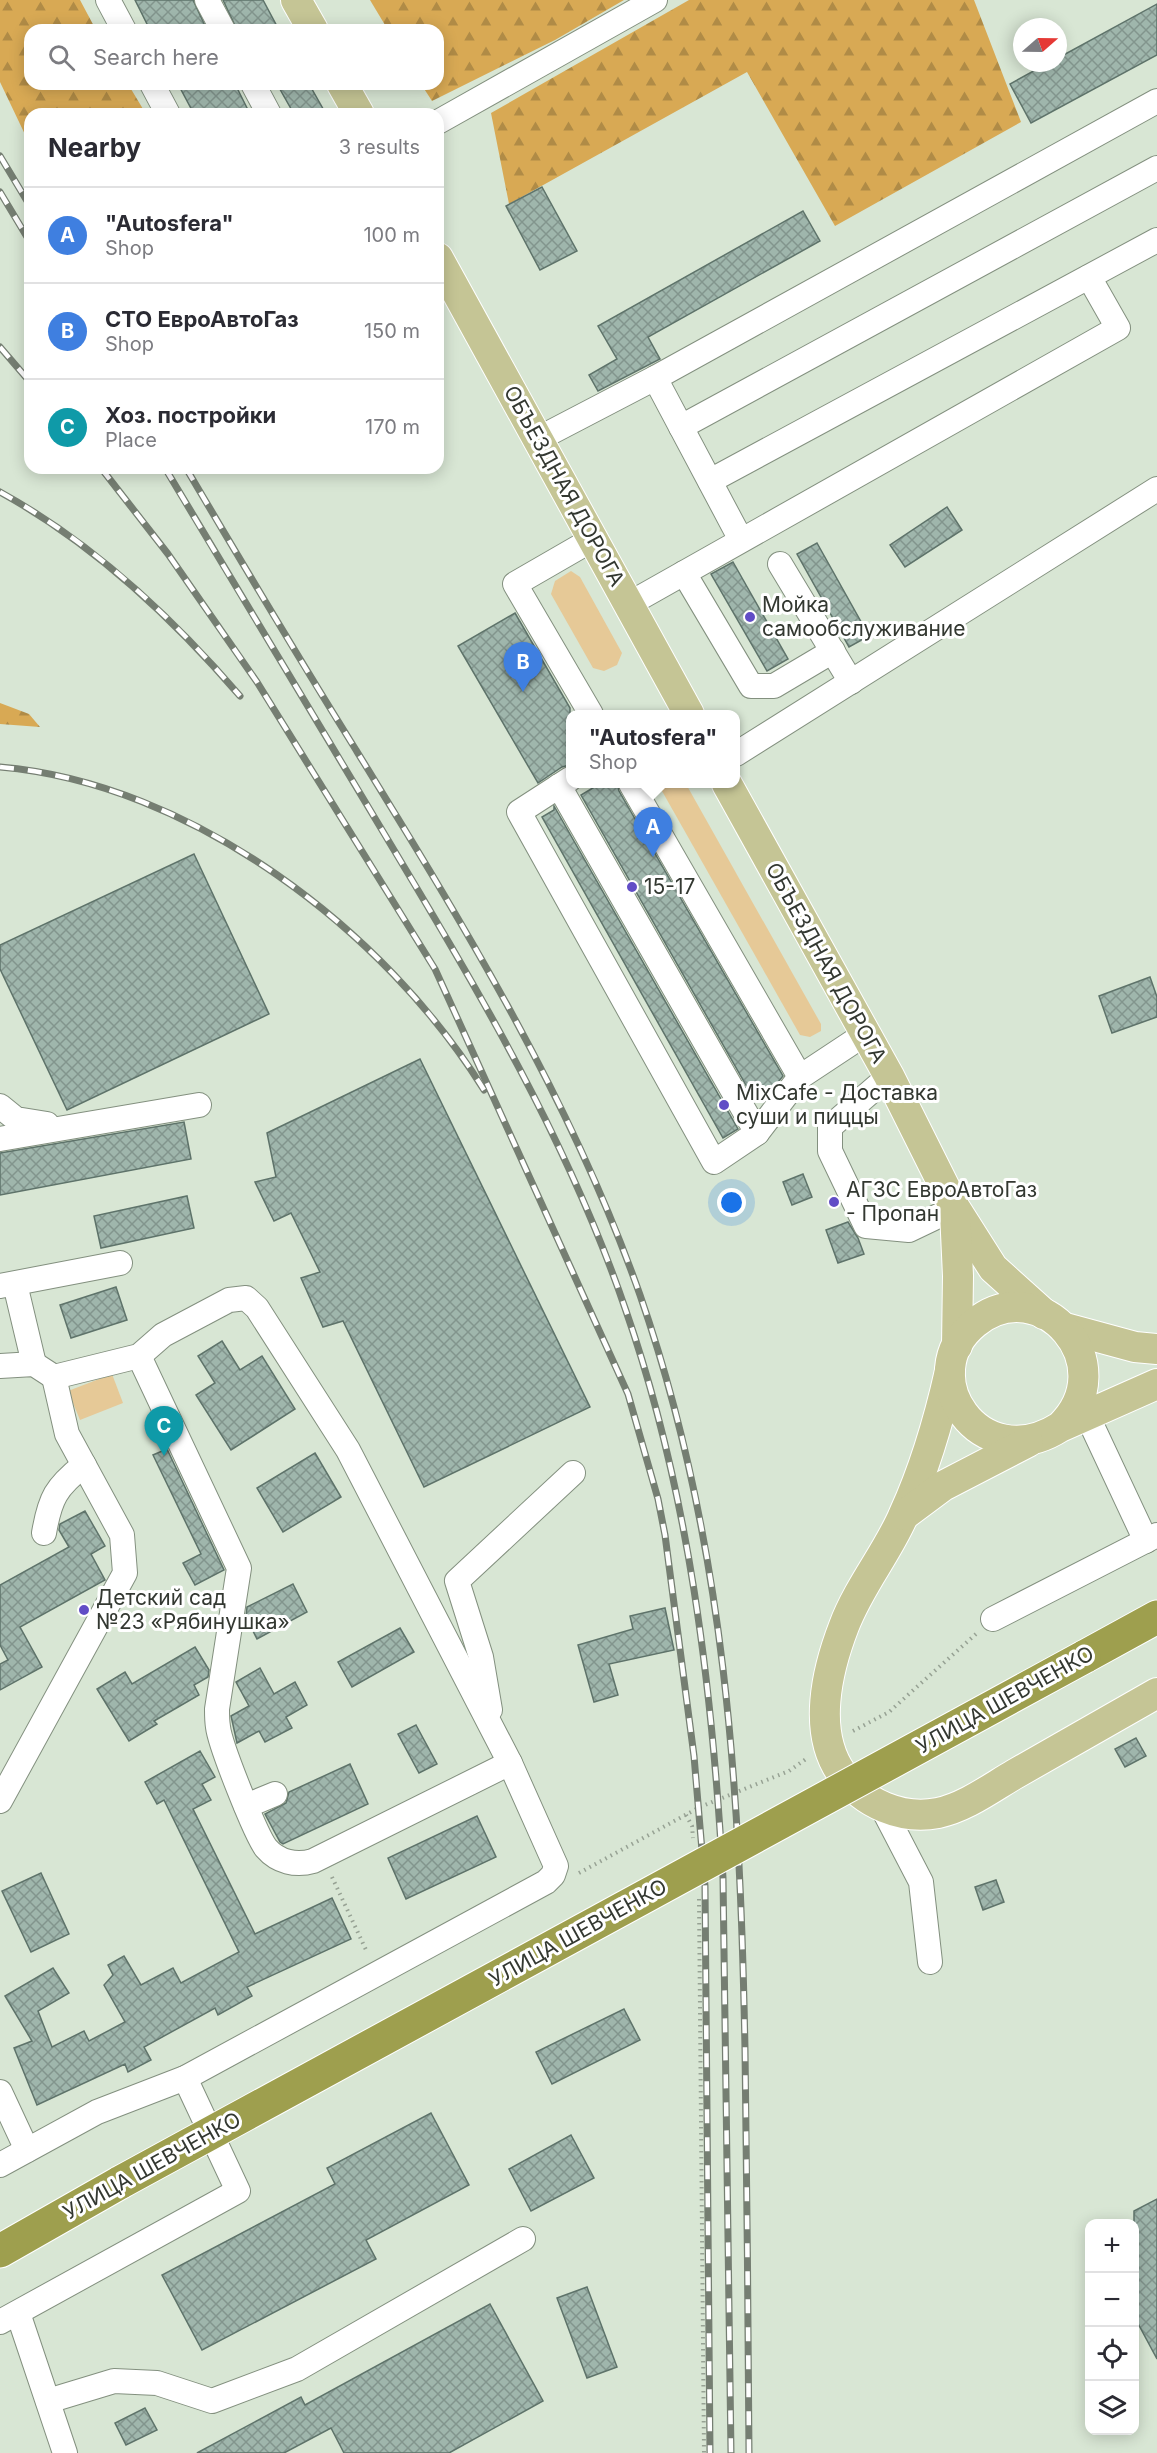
<!DOCTYPE html>
<html lang="en">
<head>
<meta charset="utf-8">
<style>
	:root { --surface:#fff; --page:#f2f2f3; --text:#2b2b33; --muted:#7c7c81; --line:#e1e1e2; --accent:#d93025 }
	body { margin:0; font-family:Inter,sans-serif; background:var(--page); color:var(--text) }
	.controls { position:absolute; right:18px; bottom:18px; display:grid; overflow:hidden; border-radius:12px; box-shadow:0 3px 15px #0003 }
	.controls button { width:54px; height:54px; display:grid; place-items:center; padding:0; border:0; border-bottom:2px solid var(--line); background:var(--surface); color:var(--text); font:30px sans-serif }
	.compass { position:absolute; left:1013px; top:18px; width:54px; height:54px; border-radius:50%; background:var(--surface); box-shadow:0 3px 15px #0003; rotate:70deg }
	.you { position:absolute; left:732px; top:1203px; width:21px; height:21px; margin:-15px; border:4px solid #fff; border-radius:50%; background:#1a73e8; box-shadow:0 0 0 9px #1a73e833 }
	.badge { display:grid; place-items:center; width:39px; height:39px; border-radius:50%; background:var(--accent); color:#fff; font-size:20px; font-weight:700 }
	.pin { position:absolute; translate:-50% -50px; filter:drop-shadow(0 2px 3px #0008) }
	.pin::after { content:''; position:absolute; top:32px; width:21px; height:18px; background:inherit; clip-path:polygon(0 0,100% 0,50% 100%) }
	.popup { position:absolute; left:566px; top:710px; width:174px; height:78px; box-sizing:border-box; display:grid; place-content:center; border-radius:12px; background:var(--surface); filter:drop-shadow(0 2px 4px #0005); font-size:20px; white-space:nowrap; color:var(--muted) }
	.popup b { font-size:22px; color:var(--text) }
	.popup::after { content:''; position:absolute; left:50%; top:100%; margin-left:-12px; border:12px solid transparent; border-top-color:var(--surface) }
	.list { margin:0; padding:0; list-style:none }
	h2 { display:flex; justify-content:space-between; align-items:center; height:78px; margin:0; padding:0 24px; font-size:26px }
	h2 small { font-size:20px; font-weight:400; color:var(--muted) }
	.list li { display:grid; grid-template-columns:39px 1fr auto; gap:18px; align-items:center; box-sizing:border-box; height:96px; padding:0 24px; border-top:2px solid var(--line) }
	.list b { display:block; font-size:22px; white-space:nowrap }
	.list p { margin:0; font-size:20px; white-space:nowrap; color:var(--muted) }
	.list em { font-size:20px; font-style:normal; color:var(--muted) }
	.icon { flex:none; width:33px; height:33px; fill:none; stroke:currentColor; stroke-width:2; stroke-linecap:round; stroke-linejoin:round }
	.map { position:relative; flex:none; width:1157px; height:2453px; overflow:hidden }
	.search { position:absolute; background:var(--surface); box-shadow:0 3px 15px #0003; left:24px; top:24px; width:420px; height:66px; display:flex; align-items:center; gap:15px; box-sizing:border-box; padding:0 21px; border-radius:18px; color:var(--muted); font-size:22px }
	.panel { position:absolute; background:var(--surface); box-shadow:0 3px 15px #0003; left:24px; top:108px; width:420px; height:366px; border-radius:18px }
	.map>svg:first-child { display:block }
	.green { fill:#e6c997 }
	.forest { fill:url(#forest-firs) }
	.building { fill:url(#building-cross-hatch); stroke:#5e736a; stroke-width:1.5 }
	.lines { fill:none; stroke-linecap:round; stroke-linejoin:round }
	.minor-casing { stroke:#83907f; stroke-width:26 }
	.major-casing { stroke:#fff; stroke-width:32 }
	.highway-casing { stroke:#fff; stroke-width:35 }
	.path { stroke:#97a294; stroke-width:4; stroke-dasharray:1.5 4.5; stroke-linecap:butt }
	.minor { stroke:#fff; stroke-width:24 }
	.major { stroke:#c5c595; stroke-width:30 }
	.highway { stroke:#9e9f4e; stroke-width:33 }
	.rail-casing { stroke:#757e72; stroke-width:7 }
	.rail { stroke:#fff; stroke-width:4.5; stroke-dasharray:14; stroke-linecap:butt }
	.highway-bridge-casing { stroke:#fff; stroke-width:35; stroke-linecap:butt }
	.highway-bridge { stroke:#9e9f4e; stroke-width:33 }
	.poi-dot { fill:#614dc6; stroke:#fff; stroke-width:2 }
	.labels { text-anchor:middle; stroke-width:6; stroke-linejoin:round; paint-order:stroke }
	.street-label { font-size:21px; fill:#333831; stroke:#fff }
	.poi-label { font-size:21px; fill:#333831; stroke:#fff; text-anchor:start }
</style>
</head>
<body>
<div class="map">
<svg width="1157" height="2453" viewBox="0 0 1157 2453">
	<defs>
		<pattern id="forest-firs" width="22" height="20" patternUnits="userSpaceOnUse" patternTransform="scale(1.5)"><rect width="22" height="20" fill="#d8a954"/><path d="M5 1l3.5 6h-7zM16 11l3.5 6h-7z" fill="#b08b46"/></pattern>
		<pattern id="building-cross-hatch" width="8" height="8" patternUnits="userSpaceOnUse" patternTransform="scale(1.5)"><rect width="8" height="8" fill="#9fb6ac"/><path d="M0 0l8 8M0 8l8-8" fill="none" stroke="#82958d"/></pattern>
	</defs>
	<rect width="100%" height="100%" fill="#d8e6d4"/>
	<g class="green">
		<polygon points="571,571 580,577 622,653 617,665 604,671 593,668 551,594 555,581"/>
		<polygon points="658,784 686,784 821,1024 821,1031 810,1037 800,1035"/>
		<polygon points="112,1374 123,1403 80,1420 68,1391"/>
	</g>
	<g class="forest">
		<polygon points="0,0 80,0 96,30 30,30 30,84 128,84 146,114 30,114 30,145 0,82"/>
		<polygon points="370,0 624,0 555,40 432,101 421,84 438,84 438,30 388,30"/>
		<polygon points="689,0 974,0 1021,122 835,226 747,72 509,204 491,113"/>
		<polygon points="0,703 29,714 40,727 0,724"/>
	</g>
	<g class="building">
		<polygon points="135,0 193,0 207,30 150,30"/>
		<polygon points="223,0 263,0 279,30 237,30"/>
		<polygon points="1157,4 1157,55 1031,123 1010,84 1048,63 1058,63 1058,58"/>
		<polygon points="178,84 235,84 250,114 194,114"/>
		<polygon points="277,84 309,84 326,114 294,114"/>
		<polygon points="542,187 577,251 540,270 506,206"/>
		<polygon points="803,211 820,241 648,337 660,359 598,391 589,375 617,359 598,326"/>
		<polygon points="947,507 962,530 905,567 890,545"/>
		<polygon points="817,543 869,636 849,647 797,554"/>
		<polygon points="733,562 788,659 767,671 711,574"/>
		<polygon points="515,613 570,708 570,765 562,767 538,783 458,646"/>
		<polygon points="601,783 617,783 619,791 783,1076 771,1091 755,1101 581,795"/>
		<polygon points="554,806 738,1129 723,1138 542,817 554,810"/>
		<polygon points="194,854 269,1014 67,1110 0,969 0,945"/>
		<polygon points="1150,977 1157,997 1157,1017 1112,1033 1099,996"/>
		<polygon points="420,1059 590,1407 424,1487 343,1321 323,1327 301,1278 320,1272 291,1213 274,1221 255,1182 276,1177 267,1133"/>
		<polygon points="184,1122 191,1159 0,1195 0,1153"/>
		<polygon points="803,1174 812,1197 792,1205 783,1182"/>
		<polygon points="187,1196 194,1228 101,1248 94,1216"/>
		<polygon points="848,1222 858,1238 864,1254 838,1263 826,1230"/>
		<polygon points="116,1287 127,1320 71,1338 60,1305"/>
		<polygon points="222,1341 240,1370 262,1356 295,1409 231,1450 196,1395 215,1383 198,1356"/>
		<polygon points="167,1449 224,1570 195,1585 183,1563 201,1554 153,1455"/>
		<polygon points="315,1453 341,1497 283,1532 257,1488"/>
		<polygon points="85,1511 105,1546 91,1554 105,1580 20,1627 42,1667 0,1690 0,1664 8,1660 0,1645 0,1585 69,1547 59,1530 60,1524"/>
		<polygon points="293,1584 307,1612 257,1639 246,1617 247,1607"/>
		<polygon points="665,1608 674,1650 609,1664 618,1695 594,1702 578,1645 633,1629 630,1616"/>
		<polygon points="400,1628 414,1652 352,1687 338,1662"/>
		<polygon points="195,1647 209,1670 208,1677 194,1685 199,1695 154,1721 157,1724 129,1741 97,1689 125,1672 132,1684"/>
		<polygon points="260,1668 274,1694 295,1682 307,1705 286,1717 292,1728 265,1742 259,1731 237,1743 231,1716 249,1706 236,1682"/>
		<polygon points="416,1725 437,1764 419,1773 398,1734"/>
		<polygon points="1136,1738 1146,1756 1125,1767 1115,1749"/>
		<polygon points="200,1751 215,1777 202,1784 211,1800 193,1809 255,1934 332,1898 351,1939 247,1987 252,1996 218,2015 215,2008 144,2047 151,2060 128,2072 125,2064 37,2105 14,2048 32,2041 5,1996 53,1968 69,1993 38,2011 52,2047 84,2031 89,2041 125,2022 104,1985 113,1975 108,1965 124,1956 141,1985 173,1968 181,1983 239,1952 164,1800 157,1804 145,1782"/>
		<polygon points="350,1764 368,1804 283,1844 280,1842 265,1814 286,1803 289,1792"/>
		<polygon points="477,1816 496,1857 406,1899 388,1858"/>
		<polygon points="41,1873 69,1934 31,1952 2,1891"/>
		<polygon points="996,1880 1004,1902 983,1910 975,1887"/>
		<polygon points="624,2009 640,2040 552,2084 536,2052"/>
		<polygon points="431,2113 469,2185 366,2240 376,2259 202,2350 162,2275 335,2184 327,2168"/>
		<polygon points="571,2135 594,2178 531,2211 509,2169"/>
		<polygon points="1157,2199 1157,2359 1134,2316 1134,2211"/>
		<polygon points="587,2287 617,2367 587,2378 557,2298"/>
		<polygon points="490,2304 543,2401 449,2453 344,2453 331,2428 284,2453 197,2453 301,2397 305,2405"/>
		<polygon points="145,2408 157,2430 126,2445 115,2423"/>
	</g>
	<g class="lines">
		<defs>
			<g id="minor">
				<polyline points="108,0 124,30"/>
				<polyline points="207,0 223,30"/>
				<polyline points="152,84 168,114"/>
				<polyline points="253,84 269,114"/>
				<polyline points="438,122 655,0"/>
				<polyline points="655,378 741,540"/>
				<polyline points="681,427 1157,168"/>
				<polyline points="538,439 655,378 1157,101"/>
				<polyline points="710,481 1157,240"/>
				<polyline points="780,564 851,682"/>
				<polyline points="684,573 751,686 774,686 833,651"/>
				<polyline points="629,604 1118,328 1089,277"/>
				<polyline points="591,714 515,584 593,539"/>
				<polyline points="736,754 1157,489"/>
				<polyline points="570,779 519,812 714,1162 757,1133 800,1077 865,1034"/>
				<polyline points="631,784 800,1077"/>
				<polyline points="559,786 757,1133"/>
				<polyline points="889,1076 830,1127 830,1151 866,1226 909,1230 955,1208"/>
				<polyline points="0,1106 16,1119 47,1124"/>
				<polyline points="0,1139 199,1105"/>
				<polyline points="15,1284 34,1364"/>
				<polyline points="0,1286 120,1263"/>
				<path d="M139,1356l100,212 -22,141c0,6 0,12 1,18 2,18 38,108 48,121 12,14 30,18 47,13l197,-98"/>
				<polyline points="0,1366 34,1364 54,1377 139,1356 163,1335 229,1300 246,1298 257,1308 348,1450 510,1763 556,1866 553,1875 546,1882 185,2078 97,2112 0,2165"/>
				<polyline points="1087,1415 1146,1541"/>
				<path d="M44,1533c6,-35 12,-46 40,-68"/>
				<polyline points="993,1619 1157,1535"/>
				<polyline points="490,1710 481,1657 457,1581 573,1473"/>
				<polyline points="0,1801 125,1573 122,1535 67,1434 54,1377"/>
				<polyline points="246,1806 275,1794"/>
				<polyline points="882,1807 921,1882 930,1962"/>
				<polyline points="0,2092 27,2150"/>
				<polyline points="18,2313 65,2453"/>
				<polyline points="0,2322 238,2191 185,2078"/>
				<polyline points="48,2401 114,2381 157,2383 212,2401 297,2369 523,2239"/>
			</g>
			<g id="major">
				<polyline points="296,0 313,30"/>
				<polyline points="342,84 359,114"/>
				<polyline points="438,258 689,714"/>
				<polyline points="727,784 889,1076 955,1208 993,1268 1044,1314"/>
				<polyline points="955,1211 958,1276 957,1346"/>
				<polyline points="1065,1328 1135,1347 1157,1349"/>
				<path d="M950,1371c-11,49 -25,97 -46,143 -16,38 -45,72 -60,112 -17,44 -32,106 -2,148 22,30 60,46 96,39 28,-6 53,-25 77,-39 47,-27 95,-54 142,-81"/>
				<path d="M1060,1427c65,-62 -19,-158 -85,-104 -64,52 5,155 85,104l97,-43"/>
				<polyline points="904,1515 943,1486 1028,1442"/>
			</g>
			<g id="highway">
				<polyline points="1084,1657 1157,1617"/>
				<polyline points="0,2251 121,2182"/>
			</g>
		</defs>
		<use href="#minor" class="minor-casing"/>
		<use href="#major" class="major-casing"/>
		<use href="#highway" class="highway-casing"/>
		<g class="path">
			<polyline points="853,1731 889,1712 976,1634"/>
			<polyline points="686,1815 692,1826 693,1838"/>
			<polyline points="579,1873 700,1807 789,1771 806,1759"/>
			<polyline points="332,1877 367,1952"/>
			<polyline points="699,1899 704,2453"/>
		</g>
		<use href="#minor" class="minor"/>
		<use href="#major" class="major"/>
		<use href="#highway" class="highway"/>
		<defs>
			<g id="rail">
				<polyline points="0,156 30,206"/>
				<polyline points="0,192 30,242"/>
				<polyline points="0,347 30,382"/>
				<polyline points="101,468 168,554 257,682 435,969 628,1394 658,1499 665,1535 694,1756 705,1886 710,2453"/>
				<path d="M165,468c74,124 149,248 223,372 90,150 180,301 237,468 64,183 87,377 98,570l8,575"/>
				<path d="M186,468c56,95 112,189 170,282 107,174 216,351 284,545 86,248 100,495 105,754 2,135 3,269 4,404"/>
				<path d="M0,492c93,51 171,124 240,204"/>
				<path d="M0,767c191,16 385,163 484,323"/>
			</g>
		</defs>
		<use href="#rail" class="rail-casing"/>
		<use href="#rail" class="rail"/>
		<defs>
			<polyline id="highway-bridge" points="121,2182 1084,1657"/>
		</defs>
		<use href="#highway-bridge" class="highway-bridge-casing"/>
		<use href="#highway-bridge" class="highway-bridge"/>
	</g>
	<g class="poi-dot">
		<circle cx="750" cy="617" r="6"/>
		<circle cx="632" cy="887" r="6"/>
		<circle cx="724" cy="1105" r="6"/>
		<circle cx="834" cy="1202" r="6"/>
		<circle cx="84" cy="1610" r="6"/>
	</g>
	<g class="labels">
		<g class="street-label">
			<text transform="translate(564 486) rotate(61)" y="7">ОБЪЕЗДНАЯ ДОРОГА</text>
			<text transform="translate(826 963) rotate(61)" y="7">ОБЪЕЗДНАЯ ДОРОГА</text>
			<text transform="translate(1005 1700) rotate(-29)" y="7">УЛИЦА ШЕВЧЕНКО</text>
			<text transform="translate(578 1933) rotate(-29)" y="7">УЛИЦА ШЕВЧЕНКО</text>
			<text transform="translate(152 2166) rotate(-29)" y="7">УЛИЦА ШЕВЧЕНКО</text>
		</g>
		<g class="poi-label">
			<text x="762" y="612">Мойка<tspan x="762" dy="24">самообслуживание</tspan></text>
			<text x="644" y="894">15-17</text>
			<text x="736" y="1100">MixCafe - Доставка<tspan x="736" dy="24">суши и пиццы</tspan></text>
			<text x="846" y="1197">АГЗС ЕвроАвтоГаз<tspan x="846" dy="24">- Пропан</tspan></text>
			<text x="96" y="1605">Детский сад<tspan x="96" dy="24">№23 «Рябинушка»</tspan></text>
		</g>
	</g>
</svg>
<div class="controls">
<button>+</button>
<button>−</button>
<button><svg class="icon" aria-label="locate" viewBox="0 0 24 24"><circle cx="12" cy="12" r="6"/><path d="M12 2v4M12 18v4M2 12h4M18 12h4"/></svg></button>
<button><svg class="icon" aria-label="layers" viewBox="0 0 24 24"><path d="M12 4l9 5-9 5-9-5zM3 14l9 5 9-5"/></svg></button>
</div>
<svg class="compass" viewBox="-18 -18 36 36"><path d="M0-13l5 13h-10z" fill="#e53935"/><path d="M0 13l5-13h-10z" fill="#7c7c81"/></svg>
<div class="you"></div>
<div class="pin badge" style="left:653px;top:857px;background:#3f7fe0">A</div>
<div class="popup"><b>&quot;Autosfera&quot;</b>Shop</div>
<div class="pin badge" style="left:523px;top:692px;background:#3f7fe0">B</div>
<div class="pin badge" style="left:164px;top:1456px;background:#0f9aa8">C</div>
<div class="search"><svg class="icon" aria-label="search" viewBox="0 0 24 24"><circle cx="10" cy="10" r="6"/><path d="M15 15l6 6"/></svg>Search here</div>
<section class="panel">
<h2>Nearby<small>3 results</small></h2>
<ul class="list">
<li><span class="badge" style="background:#3f7fe0">A</span><div><b>&quot;Autosfera&quot;</b><p>Shop</p></div><em>100 m</em></li>
<li><span class="badge" style="background:#3f7fe0">B</span><div><b>СТО ЕвроАвтоГаз</b><p>Shop</p></div><em>150 m</em></li>
<li><span class="badge" style="background:#0f9aa8">C</span><div><b>Хоз. постройки</b><p>Place</p></div><em>170 m</em></li>
</ul>
</section>
</div>
</body>
</html>
